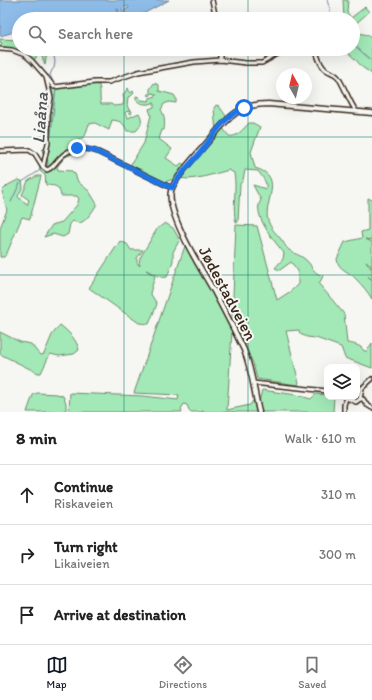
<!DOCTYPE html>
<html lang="en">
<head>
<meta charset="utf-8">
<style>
	:root { --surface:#fff; --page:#f2f2f2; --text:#222; --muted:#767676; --line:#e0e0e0; --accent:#111827 }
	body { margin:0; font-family:Itim,sans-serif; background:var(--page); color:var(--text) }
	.controls { position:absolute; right:12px; bottom:12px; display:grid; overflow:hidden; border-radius:8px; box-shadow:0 4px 16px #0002 }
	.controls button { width:36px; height:36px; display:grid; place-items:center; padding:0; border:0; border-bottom:1px solid var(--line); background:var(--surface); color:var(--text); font:20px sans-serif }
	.compass { position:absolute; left:276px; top:68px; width:36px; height:36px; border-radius:50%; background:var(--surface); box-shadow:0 4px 16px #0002; rotate:352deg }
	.stop { position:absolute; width:12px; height:12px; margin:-9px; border:3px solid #1a73e8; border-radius:50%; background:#fff }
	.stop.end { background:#1a73e8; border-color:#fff; box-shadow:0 1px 4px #0008 }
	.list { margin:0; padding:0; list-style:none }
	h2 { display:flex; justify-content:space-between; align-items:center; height:52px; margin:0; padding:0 16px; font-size:17px }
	h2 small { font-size:13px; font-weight:400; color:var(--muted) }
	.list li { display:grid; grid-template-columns:26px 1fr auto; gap:12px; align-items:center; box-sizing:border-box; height:60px; padding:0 16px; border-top:1px solid var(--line) }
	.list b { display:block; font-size:15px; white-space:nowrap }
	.list p { margin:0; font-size:13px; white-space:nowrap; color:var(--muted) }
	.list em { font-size:13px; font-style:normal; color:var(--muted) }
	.icon { flex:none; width:22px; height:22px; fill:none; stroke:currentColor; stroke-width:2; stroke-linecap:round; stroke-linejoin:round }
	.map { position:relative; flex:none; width:372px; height:412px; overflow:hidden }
	.search { position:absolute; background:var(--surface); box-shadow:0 4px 16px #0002; left:12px; right:12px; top:12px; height:44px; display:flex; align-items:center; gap:10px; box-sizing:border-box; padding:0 14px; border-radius:22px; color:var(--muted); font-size:15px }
	.sheet { height:232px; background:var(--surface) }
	nav { display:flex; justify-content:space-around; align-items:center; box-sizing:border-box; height:56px; border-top:1px solid var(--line); background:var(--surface); font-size:11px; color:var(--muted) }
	nav a { display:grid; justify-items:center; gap:2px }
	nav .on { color:var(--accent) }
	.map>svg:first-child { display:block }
	.green { fill:#a2e9b7; stroke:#6e8a6a }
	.water { fill:#8ebde9; stroke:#6d8298 }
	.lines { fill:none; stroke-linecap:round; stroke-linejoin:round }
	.stream { stroke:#6d8298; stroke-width:1 }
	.minor-casing { stroke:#3b2a1e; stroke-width:6 }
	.secondary-casing { stroke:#3b2a1e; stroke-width:7 }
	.minor { stroke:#f6f6f2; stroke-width:3 }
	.secondary { stroke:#f6f6f2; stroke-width:4 }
	.route { stroke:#1a73e8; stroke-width:5 }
	.grid { fill:none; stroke:#0f766e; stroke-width:1; stroke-opacity:0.55 }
	.labels { text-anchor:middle; stroke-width:4; stroke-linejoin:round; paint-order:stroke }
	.street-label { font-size:17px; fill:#3b2a1e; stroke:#f6f6f2 }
	.water-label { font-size:18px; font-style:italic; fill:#54565b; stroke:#f6f6f2 }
</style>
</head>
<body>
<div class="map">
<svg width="372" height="412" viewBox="0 0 372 412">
	<rect width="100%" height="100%" fill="#f6f6f2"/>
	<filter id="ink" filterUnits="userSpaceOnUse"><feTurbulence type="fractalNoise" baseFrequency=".025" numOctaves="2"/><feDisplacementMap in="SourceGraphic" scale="8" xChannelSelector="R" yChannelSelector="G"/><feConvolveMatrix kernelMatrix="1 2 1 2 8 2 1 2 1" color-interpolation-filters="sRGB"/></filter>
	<g filter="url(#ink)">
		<g class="green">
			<polygon points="343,0 348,0 347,12 351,18 365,7 369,12 354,25 358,33 368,35 372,40 372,74 362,67 356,60 345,50 331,49 353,49 353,19 344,19"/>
			<path d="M0,39l19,1v9h22l6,3 -2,13 -4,-11 -4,-1 -1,5 -3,2c-10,-8 -20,-12 -33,-12l2,-5 -2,-1z"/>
			<path d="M154,83l5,2v6l15,4 2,3v5l-7,-1 -5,2 -3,6c4,5 4,13 3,20h-2l-3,9 13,10 -6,9 12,8 4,-3 6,5 28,-35 -2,-25 2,-3 3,1 7,10 -4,6 2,8 5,6c8,2 14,-7 20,-13h4l7,4 -9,25 4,16c33,9 5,37 14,55 3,7 7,10 11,15 4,4 5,9 9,12 5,4 12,5 17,10 7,6 5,12 17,16l-4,8 25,30 3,29c7,1 14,2 17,8h3l5,-8v25l-27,-10 -4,-11 -25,-9 -9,-1 -7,-3 -1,-4 -13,1 13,52 -1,2 -41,-6 -4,-16 -21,-43 4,-95 21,1 20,74 14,-9 7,-7v-13l-7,-9 -11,8 -5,-2 8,-9 1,-6c-9,-11 -33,-39 -23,-53l-8,-15 13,4c1,-8 -4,-12 -8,-18l-13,-1 -2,10 -3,4 -2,38 -2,1c-4,-16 1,-33 -2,-50l-5,-3 -26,7 -14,2 -12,-1 -13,4 -32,-15 -1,-3 13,-21 7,-28 -2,-6 5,-2v-5c-5,4 -14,2 -18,-2v-4l3,1 2,3 8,1 1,-3 6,-2v-2l-4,-1 -2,3 -2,-1 2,-2v-4z"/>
			<path d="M84,84l15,1c2,6 0,12 2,19h10l3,2 9,-1 1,-5 -1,-5 5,-7 2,5 3,-2 1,2 -4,4h-2l-1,8 2,5 3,1 -1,3 -4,-3 -2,2 3,5 11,-5c4,7 3,12 -3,18h-9c-3,-8 -6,-10 -15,-11l-3,10 -14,-7 -6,1 -4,12 -9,6 -2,11 -9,4 -8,10 1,3 14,1 3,3 3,8 11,9 8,13c-3,5 -9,15 -15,18 -3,2 -6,0 -9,-1l-3,3 -2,10 -5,3 -10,-3 -9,3 8,-12 10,-3 15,-17 2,-6 -2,-3h-16c-2,-11 -5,-10 -15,-11l-1,-10 -5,-4 -1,-4 5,2 1,-10 -3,-9 8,-6 -1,-3c-5,-4 -6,-9 -4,-16l6,-3v-17l-2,-4 -3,-15 2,-1 5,2z"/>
			<polygon points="37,176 41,176 30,219 22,217 7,253 4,257 0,257 0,228 7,210 2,191 8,185 18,180 22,181 23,187 18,196 19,198 26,203 27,205 29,200 22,195 28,181"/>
			<path d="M368,198l4,2v40l-7,-1 7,3v26l-2,-4 -4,-3 6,9v10l-4,-4 4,5v18c-4,-7 -10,-14 -16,-20 -7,-8 -18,-9 -19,-20l8,-17 17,-4 -1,-6 7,-2z"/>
			<path d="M165,223l8,5 5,9 1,4 -6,11v9l-6,16c-7,2 -14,-4 -21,-7l9,6 -5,17 7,11 -8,20 -10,-1 -50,-35 31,-47 7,3 4,6h12l-6,8v5l3,3 -1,-3 1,-5 17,-29z"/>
			<polygon points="186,243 232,331 227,410 250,405 254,399 259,402 262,390 297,395 311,399 316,394 327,395 327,397 334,397 333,412 207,412 202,411 203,412 190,412 187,405 184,404 181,409 182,412 74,412 69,410 70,393 143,396 178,400 179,395 134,393"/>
			<path d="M60,325c8,6 17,15 19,25l-5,4 -15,2 -9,-2 -9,19h-3l-38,-19v-22l20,10 11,2 7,9 3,2 3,-1 8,-19z"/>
			<polygon points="37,393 57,394 63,396 66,403 66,410 59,412 27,412 33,395"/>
		</g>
		<polygon class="water" points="0,0 169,0 143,14 128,18 124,10 129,8 128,6 122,9 125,16 124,18 120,18 118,9 117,9 118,19 19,19 19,37 18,38 16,28 11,33 0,36"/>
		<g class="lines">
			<g class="stream">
				<path d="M327,0c2,9 6,9 1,19"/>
				<polyline points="353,44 372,61"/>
				<polyline points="22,182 48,165 47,154 49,152 56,88 50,75 52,70 54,68 55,62 54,56 44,49"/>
				<polyline points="11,202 20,183"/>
			</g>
			<defs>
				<g id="minor">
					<polyline points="212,0 216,19"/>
					<path d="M0,49l12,1 13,5 7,6 14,16 5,21 -3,17v28l-5,24 4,3c6,-2 8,-7 12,-11 10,-12 25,-12 39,-7l74,36"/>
					<polyline points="220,49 220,60"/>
					<path d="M315,49c3,7 4,15 10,20 4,4 9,3 13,8 7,11 11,24 18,34"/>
					<polyline points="47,78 54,87 95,82 109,82 138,72 194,62 220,60 246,63 262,63 287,49"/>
					<polyline points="0,151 29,150 35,154 43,167"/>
					<polyline points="253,383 327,391"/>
					<polyline points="344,397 356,402 360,399 362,388 372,379"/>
					<polyline points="360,399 363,399 367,405 372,408"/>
					<polyline points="344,412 344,405 346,398"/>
				</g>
				<path id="secondary" d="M259,412c-5,-21 -7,-42 -15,-62 -9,-19 -19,-38 -29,-57 -12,-21 -49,-79 -44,-102 3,-13 31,-42 40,-53 18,-21 28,-34 57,-34l104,9"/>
			</defs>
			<use href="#minor" class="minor-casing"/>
			<use href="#secondary" class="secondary-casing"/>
			<use href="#minor" class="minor"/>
			<use href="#secondary" class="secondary"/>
		</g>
	</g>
	<g class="lines" filter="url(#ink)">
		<path class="route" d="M77,148l16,2 79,38c7,-13 17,-23 27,-34 13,-16 25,-38 45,-46"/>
	</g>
	<path class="grid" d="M124,0v19M248,0v19M124,49v363M248,49v363M0,137h372M0,275h372"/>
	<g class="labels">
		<g class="street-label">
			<text transform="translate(228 293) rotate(62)" y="6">Jødestadveien</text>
		</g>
		<g class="water-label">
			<text transform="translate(40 118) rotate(-86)" y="6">Liaåna</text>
		</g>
	</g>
</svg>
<div class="controls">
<button><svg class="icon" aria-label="layers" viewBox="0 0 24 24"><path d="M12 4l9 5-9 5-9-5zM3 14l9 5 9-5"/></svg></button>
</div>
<svg class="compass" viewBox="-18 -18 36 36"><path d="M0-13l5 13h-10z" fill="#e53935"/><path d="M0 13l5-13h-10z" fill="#767676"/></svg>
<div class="stop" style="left:244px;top:108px"></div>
<div class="stop end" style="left:77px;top:148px"></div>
<div class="search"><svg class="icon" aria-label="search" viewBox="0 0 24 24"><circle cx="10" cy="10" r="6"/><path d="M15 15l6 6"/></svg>Search here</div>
</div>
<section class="sheet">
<h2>8 min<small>Walk · 610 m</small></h2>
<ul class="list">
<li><svg class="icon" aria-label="ahead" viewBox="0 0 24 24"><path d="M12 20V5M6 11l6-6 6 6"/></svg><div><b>Continue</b><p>Riskaveien</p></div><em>310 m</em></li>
<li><svg class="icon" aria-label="right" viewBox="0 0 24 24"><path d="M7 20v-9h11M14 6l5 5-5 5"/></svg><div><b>Turn right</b><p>Likaiveien</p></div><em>300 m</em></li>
<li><svg class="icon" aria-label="arrive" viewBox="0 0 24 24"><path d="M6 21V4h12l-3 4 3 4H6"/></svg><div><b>Arrive at destination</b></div></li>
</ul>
</section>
<nav>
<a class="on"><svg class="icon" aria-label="map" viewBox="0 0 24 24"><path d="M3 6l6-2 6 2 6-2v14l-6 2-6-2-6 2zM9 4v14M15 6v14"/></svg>Map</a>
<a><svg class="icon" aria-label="directions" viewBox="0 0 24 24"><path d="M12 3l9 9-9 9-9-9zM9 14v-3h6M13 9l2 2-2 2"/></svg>Directions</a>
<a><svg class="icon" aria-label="saved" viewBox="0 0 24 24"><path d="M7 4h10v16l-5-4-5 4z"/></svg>Saved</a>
</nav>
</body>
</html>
